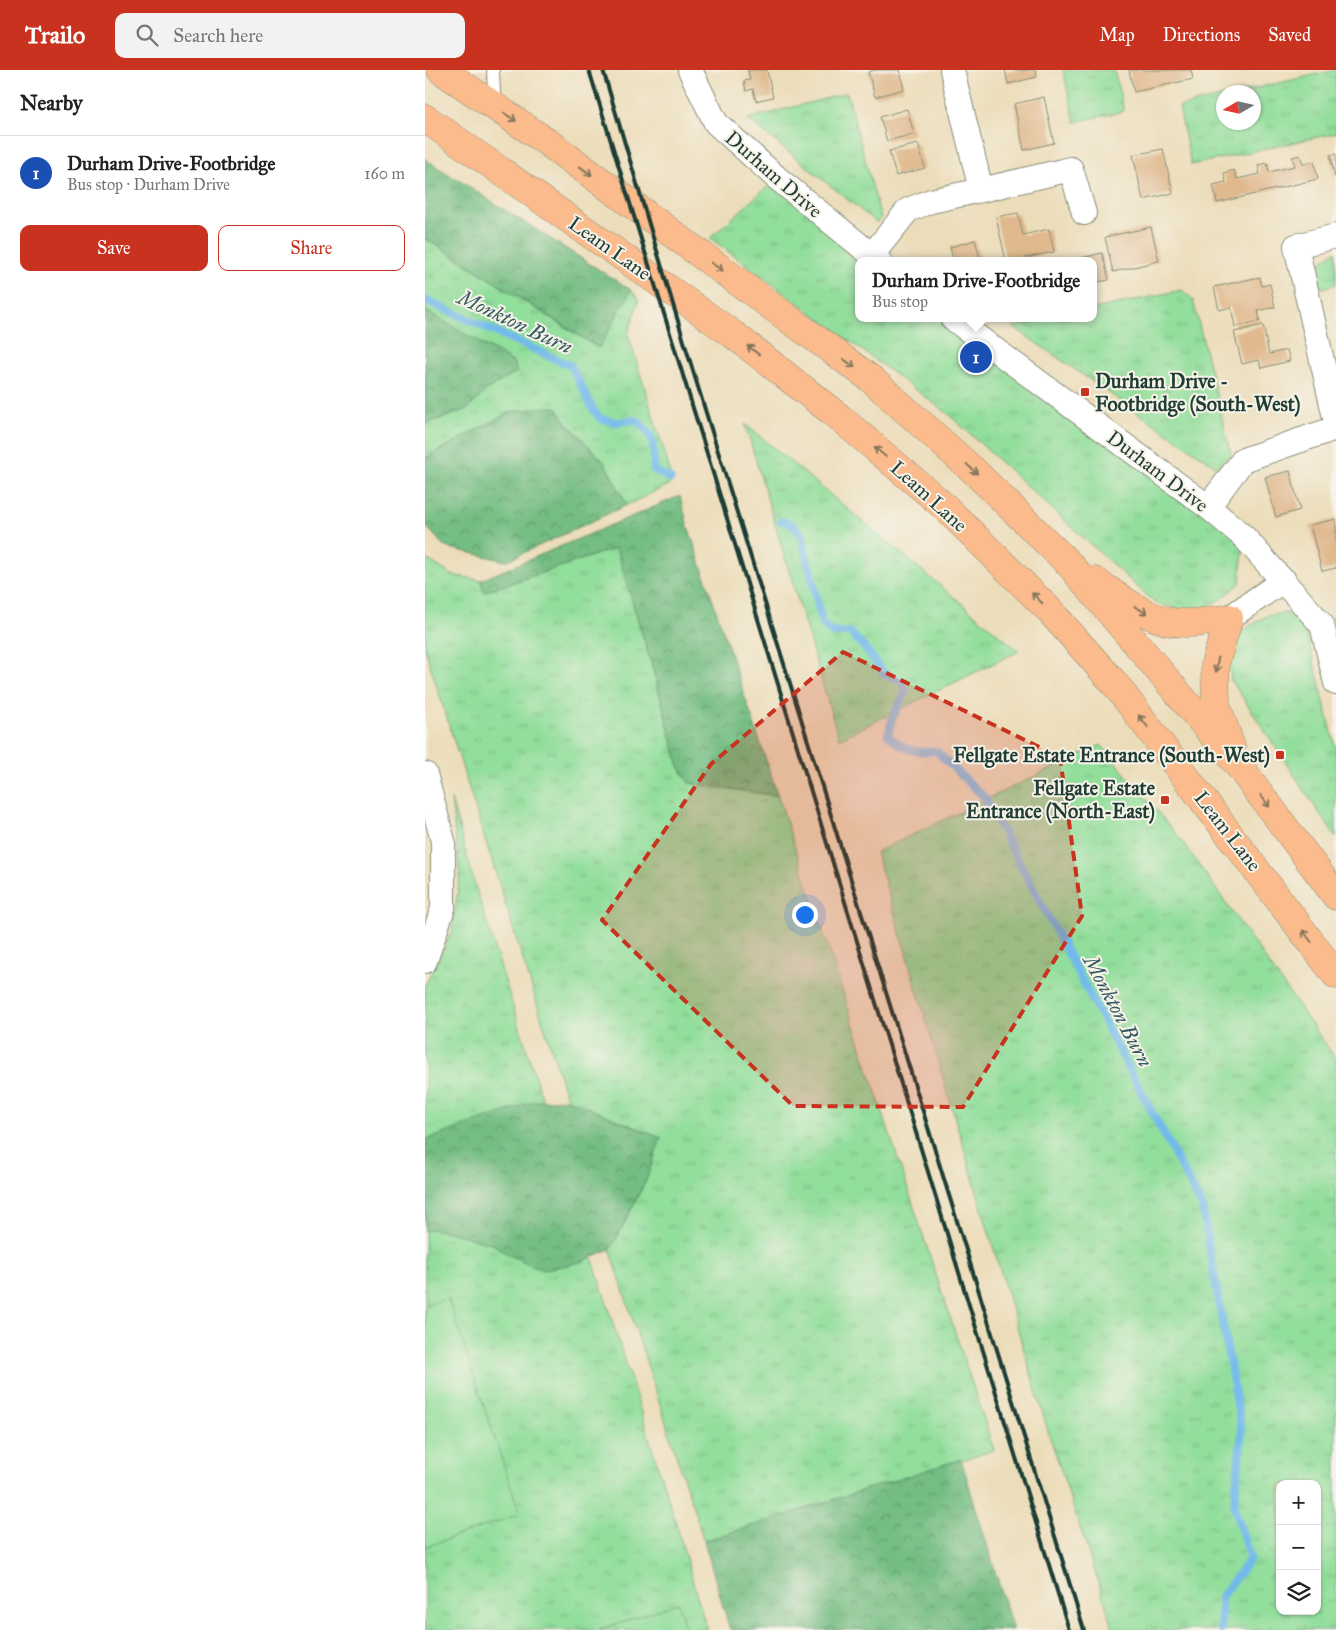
<!DOCTYPE html>
<html lang="en">
<head>
<meta charset="utf-8">
<style>
	:root { --surface:#fff; --page:#f2f2f2; --text:#202124; --muted:#757577; --line:#e0e0e0; --accent:#c8321e }
	body { margin:0; font-family:"IM FELL Great Primer",serif; background:var(--page); color:var(--text) }
	.controls { position:absolute; right:15px; bottom:15px; display:grid; overflow:hidden; border-radius:10px; box-shadow:0 1px 4px #0004 }
	.controls button { width:45px; height:45px; display:grid; place-items:center; padding:0; border:0; border-bottom:1px solid var(--line); background:var(--surface); color:var(--text); font:25px sans-serif }
	.compass { position:absolute; left:791px; top:15px; width:45px; height:45px; border-radius:50%; background:var(--surface); box-shadow:0 1px 4px #0004; rotate:261deg }
	.you { position:absolute; left:379px; top:844px; width:18px; height:18px; margin:-12px; border:4px solid #fff; border-radius:50%; background:#1a73e8; box-shadow:0 0 0 8px #1a73e833 }
	.badge { display:grid; place-items:center; width:32px; height:32px; border-radius:50%; background:var(--accent); color:#fff; font-size:16px; font-weight:700 }
	.pin { position:absolute; translate:-50% -50%; border:2px solid #fff; box-shadow:0 1px 5px #0006 }
	.popup { position:absolute; left:430px; top:187px; width:242px; height:65px; box-sizing:border-box; display:grid; place-content:center; border-radius:10px; background:var(--surface); filter:drop-shadow(0 1px 4px #0005); font-size:16px; white-space:nowrap; color:var(--muted) }
	.popup b { font-size:19px; color:var(--text) }
	.popup::after { content:''; position:absolute; left:50%; top:100%; margin-left:-10px; border:10px solid transparent; border-top-color:var(--surface) }
	.list { margin:0; padding:0; list-style:none }
	h2 { display:flex; justify-content:space-between; align-items:center; height:65px; margin:0; padding:0 20px; font-size:21px }
	h2 small { font-size:16px; font-weight:400; color:var(--muted) }
	.list li { display:grid; grid-template-columns:32px 1fr auto; gap:15px; align-items:center; box-sizing:border-box; height:75px; padding:0 20px; border-top:1px solid var(--line) }
	.list b { display:block; font-size:19px; white-space:nowrap }
	.list p { margin:0; font-size:16px; white-space:nowrap; color:var(--muted) }
	.list em { font-size:16px; font-style:normal; color:var(--muted) }
	.actions { display:flex; gap:10px; padding:15px 20px }
	.actions a { flex:1; padding:11px 0; border:1px solid var(--accent); border-radius:10px; text-align:center; font-size:18px; color:var(--accent) }
	.actions .main { background:var(--accent); color:#fff }
	.icon { flex:none; width:28px; height:28px; fill:none; stroke:currentColor; stroke-width:2; stroke-linecap:round; stroke-linejoin:round }
	.map { position:relative; flex:none; width:911px; height:1560px; overflow:hidden }
	header { display:flex; align-items:center; gap:30px; box-sizing:border-box; height:70px; padding:0 25px; background:var(--accent); color:#fff }
	header strong { font-size:24px }
	nav { display:flex; gap:28px; margin-inline-start:auto; font-size:18px }
	.search { width:350px; height:45px; background:var(--page); display:flex; align-items:center; gap:12px; box-sizing:border-box; padding:0 18px; border-radius:10px; color:var(--muted); font-size:19px }
	main { display:flex }
	aside { flex:1; background:var(--surface) }
	.map>svg:first-child { display:block }
	.grass { fill:url(#grass-tufts); stroke:#588e68; fill-rule:evenodd }
	.forest { fill:url(#forest-crowns); stroke:#4a7d5c }
	.pitch { fill:#92de9b; stroke:#588e68 }
	.lines { fill:none; stroke-linecap:round; stroke-linejoin:round }
	.stream { stroke:#72baea; stroke-width:8 }
	.building { fill:#e0b98e }
	.service-casing { stroke:#868d77; stroke-width:14 }
	.minor-casing { stroke:#868d77; stroke-width:26 }
	.trunk-casing { stroke:#868d77; stroke-width:29 }
	.service { stroke:#fff; stroke-width:12 }
	.minor { stroke:#fff; stroke-width:24 }
	.trunk { stroke:#fbbb8c; stroke-width:28 }
	.rail { stroke:#1f3d34; stroke-width:4 }
	.oneway { stroke:#82765c }
	.marked { fill:#c8321e; fill-opacity:0.2; stroke:#c8321e; stroke-width:4; stroke-dasharray:10 6; stroke-linejoin:round }
	.poi-dot { fill:#c8321e; stroke:#f7f3e8; stroke-width:2 }
	.labels { text-anchor:middle; stroke-width:4; stroke-linejoin:round; paint-order:stroke }
	.street-label { font-size:20px; fill:#1f3d34; stroke:#f7f3e8 }
	.poi-label { font-size:20px; font-weight:bold; fill:#1f3d34; stroke:#f7f3e8; text-anchor:end }
	.water-label { font-size:21px; font-style:italic; fill:#345c62; stroke:#f7f3e8 }
</style>
</head>
<body>
<header>
<strong>Trailo</strong>
<div class="search"><svg class="icon" aria-label="search" viewBox="0 0 24 24"><circle cx="10" cy="10" r="6"/><path d="M15 15l6 6"/></svg>Search here</div>
<nav><a>Map</a><a>Directions</a><a>Saved</a></nav>
</header>
<main>
<aside>
<h2>Nearby<small></small></h2>
<ul class="list">
<li><span class="badge" style="background:#1a4fb4">1</span><div><b>Durham Drive-Footbridge</b><p>Bus stop · Durham Drive</p></div><em>160 m</em></li>
</ul>
<div class="actions"><a class="main">Save</a><a>Share</a></div>
</aside>
<div class="map">
<svg width="911" height="1560" viewBox="0 0 911 1560">
	<defs>
		<pattern id="grass-tufts" width="24" height="20" patternUnits="userSpaceOnUse" patternTransform="scale(1.25)"><rect width="24" height="20" fill="#92de9b"/><path d="M3 7l-1-3M5 7V3M7 7l1-3M15 17l-1-3M17 17v-4M19 17l1-3" fill="none" stroke="#7dbf86"/></pattern>
		<pattern id="forest-crowns" width="20" height="18" patternUnits="userSpaceOnUse" patternTransform="scale(1.25)"><rect width="20" height="18" fill="#75bd83"/><path d="M2 6a3 3 0 1 1 6 0M12 15a3 3 0 1 1 6 0" fill="none" stroke="#5f9b6c"/></pattern>
	</defs>
	<rect width="100%" height="100%" fill="#f7f3e8"/>
	<filter id="ink" filterUnits="userSpaceOnUse"><feTurbulence type="fractalNoise" baseFrequency=".02" numOctaves="2"/><feDisplacementMap in="SourceGraphic" scale="10" xChannelSelector="R" yChannelSelector="G"/><feConvolveMatrix kernelMatrix="1 2 1 2 8 2 1 2 1" color-interpolation-filters="sRGB"/></filter>
	<filter id="wash" filterUnits="userSpaceOnUse"><feTurbulence type="fractalNoise" baseFrequency=".0096" numOctaves="4" result="noise"/><feDisplacementMap in="SourceGraphic" scale="20" xChannelSelector="R" yChannelSelector="G"/><feGaussianBlur stdDeviation="1.12" result="paint"/><feColorMatrix in="noise" values="0 0 0 0 0 0 0 0 0 0 0 0 0 0 0 0 0 1.4 0 .05"/><feComposite in="paint" operator="in"/></filter>
	<g filter="url(#wash)">
		<rect width="100%" height="100%" fill="#ecddba"/>
		<g class="grass">
			<polygon points="638,0 689,0 699,41 650,52"/>
			<polygon points="911,0 911,63 766,95 754,37 798,26 798,52 828,52 828,22 814,22"/>
			<polygon points="422,23 456,148 452,153 322,49"/>
			<path d="M352,108l102,83h-20v57h93l292,219 -4,46c-30,29 -45,31 -85,20l-208,-190 -237,-175z"/>
			<polygon points="0,168 173,278 206,220 214,230 203,264 245,401 244,415 202,435 179,392 141,352 131,337 85,342 0,388 0,354 43,339 61,320 92,302 0,240"/>
			<path d="M911,181v33l-17,5c-5,-21 -1,-27 17,-38z"/>
			<polygon points="757,220 768,230 806,384 792,397 588,257 628,248 668,248 669,239"/>
			<polygon points="320,354 594,581 414,669"/>
			<polygon points="191,478 227,596 254,696 264,713 353,726 569,1380 279,1471 185,1179 236,1068 142,1029 0,579 0,488 27,505 56,510 59,522"/>
			<polygon points="861,543 875,553 882,565 911,679 911,768 806,610 803,588 812,564 843,545"/>
			<path d="M676,675l81,96 154,218v571h-222l-67,-202 -171,-576zM855,1414h37v127h-37z"/>
			<polygon points="26,729 52,822 250,1450 282,1560 0,1560 0,915 27,862 35,806"/>
		</g>
		<g class="forest">
			<polygon points="0,89 206,220 174,278 0,168"/>
			<polygon points="0,240 88,292 92,302 61,320 43,339 0,354"/>
			<polygon points="118,337 131,337 141,352 179,392 202,435 81,491 20,477 0,455 0,388 85,342"/>
			<polygon points="255,426 262,453 353,726 264,713 254,696 227,596 191,478 59,522 56,510"/>
			<polygon points="142,1029 236,1068 222,1108 190,1172 185,1179 156,1192 118,1200 84,1185 69,1175 28,1163 6,1159 0,1161 0,1070 110,1031"/>
			<polygon points="536,1389 588,1560 305,1560 279,1471"/>
		</g>
		<g class="pitch">
			<polygon points="23,1228 95,1444 0,1477 0,1236"/>
			<polygon points="253,1533 261,1560 174,1560"/>
		</g>
		<g class="lines">
			<g class="stream">
				<path d="M0,230l146,66 23,45 7,8 15,3 20,-2c21,17 17,26 18,50l17,9"/>
				<path d="M356,451l11,3 10,11 20,88 10,10 18,-1 20,22 14,20 17,7 5,10 -14,28 -4,16c17,15 25,18 48,16l49,47 217,408 40,226 -8,74 16,53 -29,38v33"/>
			</g>
		</g>
		<g id="blocks">
			<g class="building">
				<polygon points="323,0 342,0 348,27 331,31 328,19 321,21 319,11 325,10"/>
				<polygon points="451,0 474,0 479,19 450,27 443,2"/>
				<polygon points="580,0 611,0 612,7 583,14"/>
				<polygon points="704,0 766,0 768,9 709,22"/>
				<polygon points="619,27 629,73 599,80 589,34"/>
				<polygon points="482,39 489,64 462,71 455,47"/>
				<polygon points="493,74 500,98 471,106 464,81"/>
				<polygon points="738,79 748,123 718,130 708,85"/>
				<polygon points="911,84 911,107 910,107 905,85"/>
				<polygon points="875,85 878,94 889,91 893,109 792,133 788,115 801,112 799,103 809,100 812,109 835,104 833,95 842,93 844,102 870,96 867,87"/>
				<polygon points="593,143 598,165 624,159 629,182 600,188 600,191 581,191 571,147"/>
				<polygon points="726,157 734,191 688,202 680,167"/>
				<polygon points="550,170 556,191 528,191 525,177"/>
				<polygon points="677,183 684,210 668,213 668,191 648,190"/>
				<polygon points="835,207 837,216 845,214 850,237 833,241 835,251 810,257 806,237 794,240 789,217"/>
				<polygon points="838,255 844,284 862,280 865,291 836,298 834,290 817,294 809,262"/>
				<polygon points="865,401 875,440 851,447 840,407"/>
				<polygon points="911,449 911,498 897,501 885,455"/>
			</g>
		</g>
	</g>
	<g filter="url(#ink)">
		<use href="#blocks" fill-opacity="0" stroke="#868d77" stroke-width="1"/>
		<g class="lines">
			<defs>
				<polyline id="service" points="68,0 69,23"/>
				<g id="minor">
					<polyline points="265,0 291,53 352,108 454,191"/>
					<polyline points="556,120 646,99 659,143"/>
					<polyline points="911,166 871,176 911,352"/>
					<polyline points="447,185 483,140 506,131 556,120 527,0"/>
					<polyline points="527,248 783,437 819,467 897,555 911,613"/>
					<polyline points="783,437 818,390 911,358"/>
					<polyline points="804,548 859,510"/>
					<polyline points="0,704 18,771 18,838 0,891"/>
				</g>
				<g id="trunk">
					<polyline points="16,0 122,72 446,309 550,402 645,495 811,692 911,826"/>
					<polyline points="0,48 309,265 415,348 520,437 624,540 690,614 911,905"/>
					<path d="M670,511c27,18 57,43 91,42 15,0 29,-3 43,-5l-14,46 1,40 15,43"/>
				</g>
			</defs>
			<use href="#service" class="service-casing"/>
			<use href="#minor" class="minor-casing"/>
			<use href="#trunk" class="trunk-casing"/>
			<use href="#service" class="service"/>
			<use href="#minor" class="minor"/>
			<use href="#trunk" class="trunk"/>
			<g class="rail">
				<polyline points="164,0 644,1560"/>
				<polyline points="178,0 264,288 659,1560"/>
			</g>
		</g>
		<defs><path id="oneway-shaft" d="M-6 0H5M1.5-3L5.5 0L1.5 3" fill="none" stroke-width="1.6" stroke-linecap="round" stroke-linejoin="round" transform="scale(1.25)"/></defs>
		<g class="oneway">
			<use href="#oneway-shaft" transform="translate(85 47) rotate(34)"/>
			<use href="#oneway-shaft" transform="translate(161 101) rotate(36)"/>
			<use href="#oneway-shaft" transform="translate(292 197) rotate(36)"/>
			<use href="#oneway-shaft" transform="translate(328 280) rotate(-142)"/>
			<use href="#oneway-shaft" transform="translate(424 293) rotate(36)"/>
			<use href="#oneway-shaft" transform="translate(455 382) rotate(-140)"/>
			<use href="#oneway-shaft" transform="translate(547 399) rotate(42)"/>
			<use href="#oneway-shaft" transform="translate(612 528) rotate(-135)"/>
			<use href="#oneway-shaft" transform="translate(716 540) rotate(29)"/>
			<use href="#oneway-shaft" transform="translate(792 595) rotate(98)"/>
			<use href="#oneway-shaft" transform="translate(718 651) rotate(-128)"/>
			<use href="#oneway-shaft" transform="translate(840 731) rotate(53)"/>
			<use href="#oneway-shaft" transform="translate(882 866) rotate(-127)"/>
		</g>
	</g>
	<path class="marked" d="M418,582l217,105 22,159 -119,191 -170,-1 -191,-186 109,-156z"/>
	<g class="poi-dot">
		<rect x="655" y="317" width="10" height="10" rx="2.5"/>
		<rect x="850" y="680" width="10" height="10" rx="2.5"/>
		<rect x="735" y="725" width="10" height="10" rx="2.5"/>
	</g>
	<g class="labels">
		<g class="street-label">
			<text transform="translate(349 104) rotate(41)" y="7">Durham Drive</text>
			<text transform="translate(185 178) rotate(35)" y="7">Leam Lane</text>
			<text transform="translate(733 401) rotate(37)" y="7">Durham Drive</text>
			<text transform="translate(504 426) rotate(42)" y="7">Leam Lane</text>
			<text transform="translate(803 761) rotate(52)" y="7">Leam Lane</text>
		</g>
		<g class="poi-label">
			<text x="670" y="318" text-anchor="start">Durham Drive -<tspan x="670" dy="23">Footbridge (South-West)</tspan></text>
			<text x="845" y="692">Fellgate Estate Entrance (South-West)</text>
			<text x="730" y="725">Fellgate Estate<tspan x="730" dy="23">Entrance (North-East)</tspan></text>
		</g>
		<g class="water-label">
			<text transform="translate(90 252) rotate(25)" y="7">Monkton Burn</text>
			<text transform="translate(693 941) rotate(62)" y="7">Monkton Burn</text>
		</g>
	</g>
</svg>
<div class="controls">
<button>+</button>
<button>−</button>
<button><svg class="icon" aria-label="layers" viewBox="0 0 24 24"><path d="M12 4l9 5-9 5-9-5zM3 14l9 5 9-5"/></svg></button>
</div>
<svg class="compass" viewBox="-18 -18 36 36"><path d="M0-13l5 13h-10z" fill="#e53935"/><path d="M0 13l5-13h-10z" fill="#757577"/></svg>
<div class="you"></div>
<div class="pin badge" style="left:551px;top:287px;background:#1a4fb4">1</div>
<div class="popup"><b>Durham Drive-Footbridge</b>Bus stop</div>
</div>
</main>
</body>
</html>
